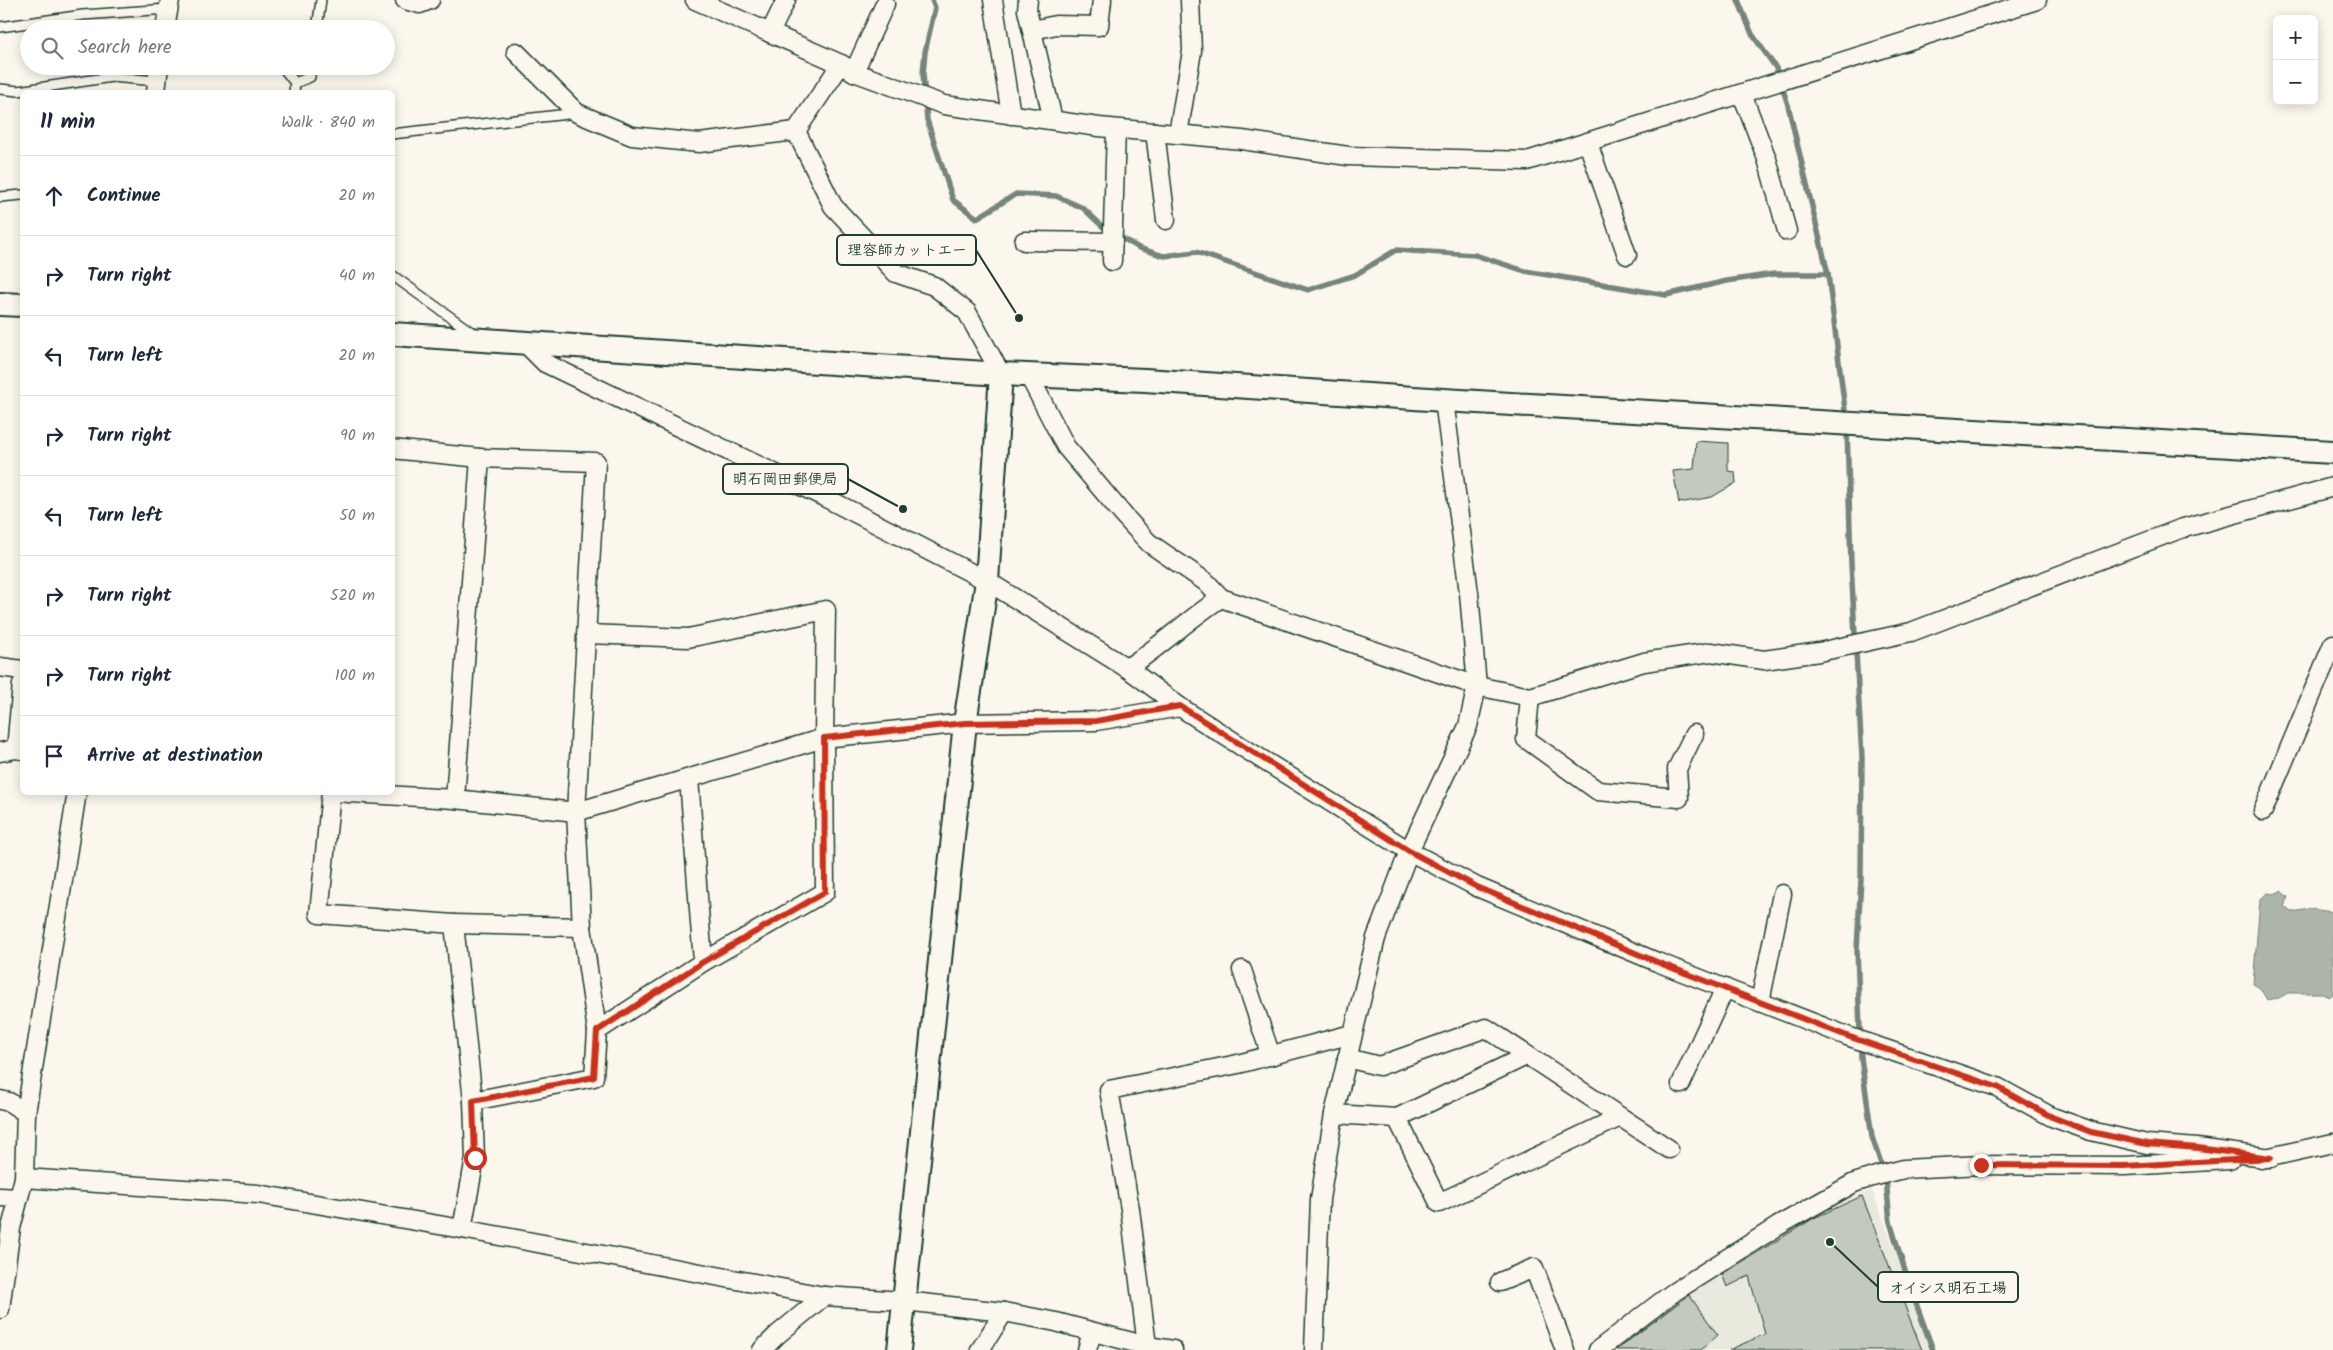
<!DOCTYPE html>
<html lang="en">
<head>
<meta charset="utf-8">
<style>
	:root { --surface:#fff; --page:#f6f6f7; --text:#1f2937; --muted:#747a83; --line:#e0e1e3 }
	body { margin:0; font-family:Kalam,"Klee One",sans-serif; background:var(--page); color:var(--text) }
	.controls { position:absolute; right:15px; top:15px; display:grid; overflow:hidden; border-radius:8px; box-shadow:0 2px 12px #0003 }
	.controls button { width:45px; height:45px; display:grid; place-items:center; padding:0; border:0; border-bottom:1px solid var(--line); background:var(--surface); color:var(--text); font:25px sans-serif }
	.stop { position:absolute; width:15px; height:15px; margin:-11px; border:4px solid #c8321e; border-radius:50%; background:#fff }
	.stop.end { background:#c8321e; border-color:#fff; box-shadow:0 1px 5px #0008 }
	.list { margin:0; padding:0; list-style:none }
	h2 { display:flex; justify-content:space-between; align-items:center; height:65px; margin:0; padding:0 20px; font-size:21px }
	h2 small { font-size:16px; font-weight:400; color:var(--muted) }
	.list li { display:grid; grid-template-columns:32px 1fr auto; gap:15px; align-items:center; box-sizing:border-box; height:80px; padding:0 20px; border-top:1px solid var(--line) }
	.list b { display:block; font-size:19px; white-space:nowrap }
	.list em { font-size:16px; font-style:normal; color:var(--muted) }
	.icon { flex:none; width:28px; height:28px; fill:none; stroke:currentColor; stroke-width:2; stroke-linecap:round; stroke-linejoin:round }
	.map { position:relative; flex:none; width:2333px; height:1350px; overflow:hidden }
	.search { position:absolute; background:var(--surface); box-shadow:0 2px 12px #0003; left:20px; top:20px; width:375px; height:55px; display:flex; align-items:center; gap:12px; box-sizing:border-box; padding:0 18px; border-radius:28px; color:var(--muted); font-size:19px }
	.panel { position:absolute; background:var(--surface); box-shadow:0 2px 12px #0003; left:20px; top:90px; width:375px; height:705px; border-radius:8px }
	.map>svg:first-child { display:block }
	.built { fill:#eae9de }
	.water { fill:#adb4aa; stroke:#74847b }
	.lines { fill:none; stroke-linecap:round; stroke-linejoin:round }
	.stream { stroke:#74847b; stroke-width:5.5 }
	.building { fill:#c4c9be; stroke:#1f3d34 }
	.service-casing { stroke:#1f3d34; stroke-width:12 }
	.minor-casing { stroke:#1f3d34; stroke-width:21 }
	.tertiary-casing { stroke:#1f3d34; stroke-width:26 }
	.service { stroke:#fbf7ec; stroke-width:9 }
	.minor { stroke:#fbf7ec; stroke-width:18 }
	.tertiary { stroke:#fbf7ec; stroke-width:22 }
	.route { stroke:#c8321e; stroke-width:6 }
	.leader { fill:none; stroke:#1f3d34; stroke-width:2 }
	.callout-dot { fill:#1f3d34; stroke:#fbf7ec; stroke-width:2 }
	.callout { fill:#fbf7ec; stroke:#1f3d34; stroke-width:2 }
	.callout-label { font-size:15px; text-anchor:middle; font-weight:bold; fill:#1f3d34 }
</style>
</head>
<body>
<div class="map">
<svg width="2333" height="1350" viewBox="0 0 2333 1350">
	<rect width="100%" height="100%" fill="#fbf7ec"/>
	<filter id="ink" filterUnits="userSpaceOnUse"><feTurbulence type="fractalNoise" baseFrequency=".02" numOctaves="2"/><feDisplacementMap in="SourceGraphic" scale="10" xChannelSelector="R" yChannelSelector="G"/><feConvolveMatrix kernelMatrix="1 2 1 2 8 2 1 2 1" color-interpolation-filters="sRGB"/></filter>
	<g filter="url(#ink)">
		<polygon class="built" points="1872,1190 1932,1350 1613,1350 1694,1289 1821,1209"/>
		<polygon class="water" points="2281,891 2288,897 2284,907 2292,912 2310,909 2333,912 2333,994 2329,997 2320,993 2288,993 2279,998 2267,1000 2260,988 2253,984 2260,900 2267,893 2274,894"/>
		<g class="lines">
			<g class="stream">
				<polyline points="932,0 935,8 925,52 923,74 927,120 953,200 977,218 1016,194 1056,196 1083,208 1102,226 1139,248 1164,256 1196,252 1308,290 1355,275 1396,250 1475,255 1525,271 1666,295 1727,281 1774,274 1828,274"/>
				<polyline points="1738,0 1752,34 1776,68 1788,105 1828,274 1846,418"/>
				<polyline points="1847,429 1851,564 1862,758 1861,879 1857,949 1861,1058 1872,1137 1886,1179 1890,1222 1910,1287 1933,1350"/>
			</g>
		</g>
		<g class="building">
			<polygon points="1696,441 1728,443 1728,471 1735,472 1736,483 1712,497 1679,503 1673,471 1694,469"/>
			<polygon points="1862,1196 1922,1350 1729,1350 1765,1334 1749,1276 1727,1287 1722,1274 1814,1218"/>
			<polygon points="1689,1295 1718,1335 1701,1350 1616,1350"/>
		</g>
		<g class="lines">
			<defs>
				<g id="service">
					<polyline points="0,27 83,15 168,9"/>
					<polyline points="317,29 321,0"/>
					<polyline points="282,66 295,83"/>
					<polyline points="0,89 18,91 112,77 156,81"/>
					<polyline points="294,92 295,83 310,77 311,66"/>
					<polyline points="392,134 577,113"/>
					<polyline points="0,197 22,195"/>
					<polyline points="392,275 474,334"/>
				</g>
				<g id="minor">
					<polyline points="405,0 420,4 430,0"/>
					<polyline points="695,0 841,64 854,72 944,105 1099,127 1242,140 1348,156 1527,161 2037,0"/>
					<polyline points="993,0 1011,115"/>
					<polyline points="1028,0 1027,10 1053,120"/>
					<polyline points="165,29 170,0"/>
					<polyline points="1033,30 1056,25 1099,26 1102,0"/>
					<polyline points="770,33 786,0"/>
					<polyline points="516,52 577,113 632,136 699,143 796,131"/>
					<polyline points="841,64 796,131 833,206 896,273 934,286 967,312 1001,374"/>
					<polyline points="854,72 885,4"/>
					<polyline points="156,92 159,66"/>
					<polyline points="1742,94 1767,159 1787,231"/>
					<polyline points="1155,132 1166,220"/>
					<polyline points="1178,134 1192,51 1190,0"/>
					<polyline points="1588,143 1627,255"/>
					<polyline points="1024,241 1113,242"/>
					<polyline points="1112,261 1116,129"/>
					<polyline points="524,342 545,363 824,497 987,581 1127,668 1180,707 1247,750 1409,851 1477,887 1657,962 1847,1036 1997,1087 2052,1117 2091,1131 2147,1144 2197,1148 2271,1158"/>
					<polyline points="1028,374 1066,447 1125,517 1149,543 1206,582 1221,598 1477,686 1530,697 1644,662 1711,652 1764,660 1819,652 1911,632 2180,529 2333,487"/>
					<polyline points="392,449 480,458 596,462 576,812 582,927 597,1031"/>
					<polyline points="0,667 22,670"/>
					<path d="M1127,668c33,-21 61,-49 94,-70"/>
					<polyline points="22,684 16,749 22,750"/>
					<polyline points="1530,697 1526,739 1598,791 1679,798 1677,769 1694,734"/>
					<polyline points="0,752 16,749"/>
					<polyline points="689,779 703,962"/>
					<polyline points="331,792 319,914 454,924 473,1101 594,1077 597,1031 703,962 825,892 824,738 826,610 688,638 588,634"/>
					<polyline points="332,792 455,799 576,812 824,738 965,723 1096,721 1180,707"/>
					<polyline points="455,799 480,458"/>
					<polyline points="2263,811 2333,644"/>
					<polyline points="454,924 582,927"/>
					<polyline points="1242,970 1271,1056"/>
					<polyline points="1760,1002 1782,894"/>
					<polyline points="1526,1056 1397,1118 1439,1203 1620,1117"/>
					<polyline points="1347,1058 1379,1066 1486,1028 1669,1149"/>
					<polyline points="1681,1084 1725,988"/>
					<polyline points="0,1100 9,1102 26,1113"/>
					<polyline points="1334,1114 1397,1118"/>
					<polyline points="2261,1159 2333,1143"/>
					<polyline points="24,1178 258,1194 462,1229 824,1296 904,1301 1004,1312 1056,1322 1147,1346 1173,1350"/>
					<polyline points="0,1197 18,1198"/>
					<polyline points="462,1229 475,1158 473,1101"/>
					<polyline points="1500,1282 1534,1268 1565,1350"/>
					<polyline points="0,1309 11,1228 24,1178 26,1113 77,792"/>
					<polyline points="1147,1346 1130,1209 1109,1090 1238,1064 1352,1034"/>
					<polyline points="762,1350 777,1335 824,1296"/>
					<polyline points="980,1350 1004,1312"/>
					<polyline points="1087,1350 1092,1332"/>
					<polyline points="1314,1350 1320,1199 1334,1114 1376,938 1409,851 1468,726 1477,686 1469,593 1444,400"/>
					<polyline points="1598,1350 1674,1292 1778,1226 1854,1183 1876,1176 1904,1169 1981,1165 2125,1166 2230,1160"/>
				</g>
				<g id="tertiary">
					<polyline points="0,304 22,305"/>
					<polyline points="392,334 1001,374 1145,380 1444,400 2333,452"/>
					<polyline points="899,1350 965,723 987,581 1001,374"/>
				</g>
			</defs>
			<use href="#service" class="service-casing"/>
			<use href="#minor" class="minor-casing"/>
			<use href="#tertiary" class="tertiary-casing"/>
			<use href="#service" class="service"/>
			<use href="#minor" class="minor"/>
			<use href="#tertiary" class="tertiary"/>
		</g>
	</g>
	<g class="lines" filter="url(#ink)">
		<polyline class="route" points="475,1158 473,1101 594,1077 597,1031 703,962 825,892 824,738 965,723 1096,721 1180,706 1409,851 1477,887 1657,962 1847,1036 1997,1087 2052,1117 2091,1132 2147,1144 2198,1148 2271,1158 2124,1166 1981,1165"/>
	</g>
	<path class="leader" d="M1019 318L976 250M903 509L848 479M1830 1242L1878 1287"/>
	<g class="callout-dot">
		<circle cx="1019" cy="318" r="5"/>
		<circle cx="903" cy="509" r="5"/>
		<circle cx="1830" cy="1242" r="5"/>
	</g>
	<g class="callout">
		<rect x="837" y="235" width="139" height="30" rx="5"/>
		<rect x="723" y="464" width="125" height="30" rx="5"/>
		<rect x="1878" y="1272" width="140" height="30" rx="5"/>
	</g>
	<g class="callout-label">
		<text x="907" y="255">理容師カットエー</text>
		<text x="785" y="484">明石岡田郵便局</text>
		<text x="1948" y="1293">オイシス明石工場</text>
	</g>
</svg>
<div class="controls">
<button>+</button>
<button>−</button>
</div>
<div class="stop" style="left:475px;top:1158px"></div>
<div class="stop end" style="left:1981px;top:1165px"></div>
<div class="search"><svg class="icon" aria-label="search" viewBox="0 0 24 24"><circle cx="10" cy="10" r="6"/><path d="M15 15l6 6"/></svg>Search here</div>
<section class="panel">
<h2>11 min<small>Walk · 840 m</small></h2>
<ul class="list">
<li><svg class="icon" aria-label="ahead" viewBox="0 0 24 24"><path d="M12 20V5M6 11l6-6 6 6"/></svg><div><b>Continue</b></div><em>20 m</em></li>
<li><svg class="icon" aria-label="right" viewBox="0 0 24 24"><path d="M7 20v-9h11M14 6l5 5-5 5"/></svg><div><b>Turn right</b></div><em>40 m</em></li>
<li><svg class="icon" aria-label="left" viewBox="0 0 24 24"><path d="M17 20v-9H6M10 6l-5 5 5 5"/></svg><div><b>Turn left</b></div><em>20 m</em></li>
<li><svg class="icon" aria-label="right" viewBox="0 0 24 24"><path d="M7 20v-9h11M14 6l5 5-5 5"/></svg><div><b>Turn right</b></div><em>90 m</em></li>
<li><svg class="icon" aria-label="left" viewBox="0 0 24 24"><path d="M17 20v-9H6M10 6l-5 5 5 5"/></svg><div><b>Turn left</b></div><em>50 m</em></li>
<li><svg class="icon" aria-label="right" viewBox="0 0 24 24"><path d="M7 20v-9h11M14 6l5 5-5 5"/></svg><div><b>Turn right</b></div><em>520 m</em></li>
<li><svg class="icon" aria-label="right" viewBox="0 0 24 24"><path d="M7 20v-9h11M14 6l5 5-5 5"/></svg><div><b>Turn right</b></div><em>100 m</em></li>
<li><svg class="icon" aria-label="arrive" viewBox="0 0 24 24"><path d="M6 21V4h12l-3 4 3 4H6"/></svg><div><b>Arrive at destination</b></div></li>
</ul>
</section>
</div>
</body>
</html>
